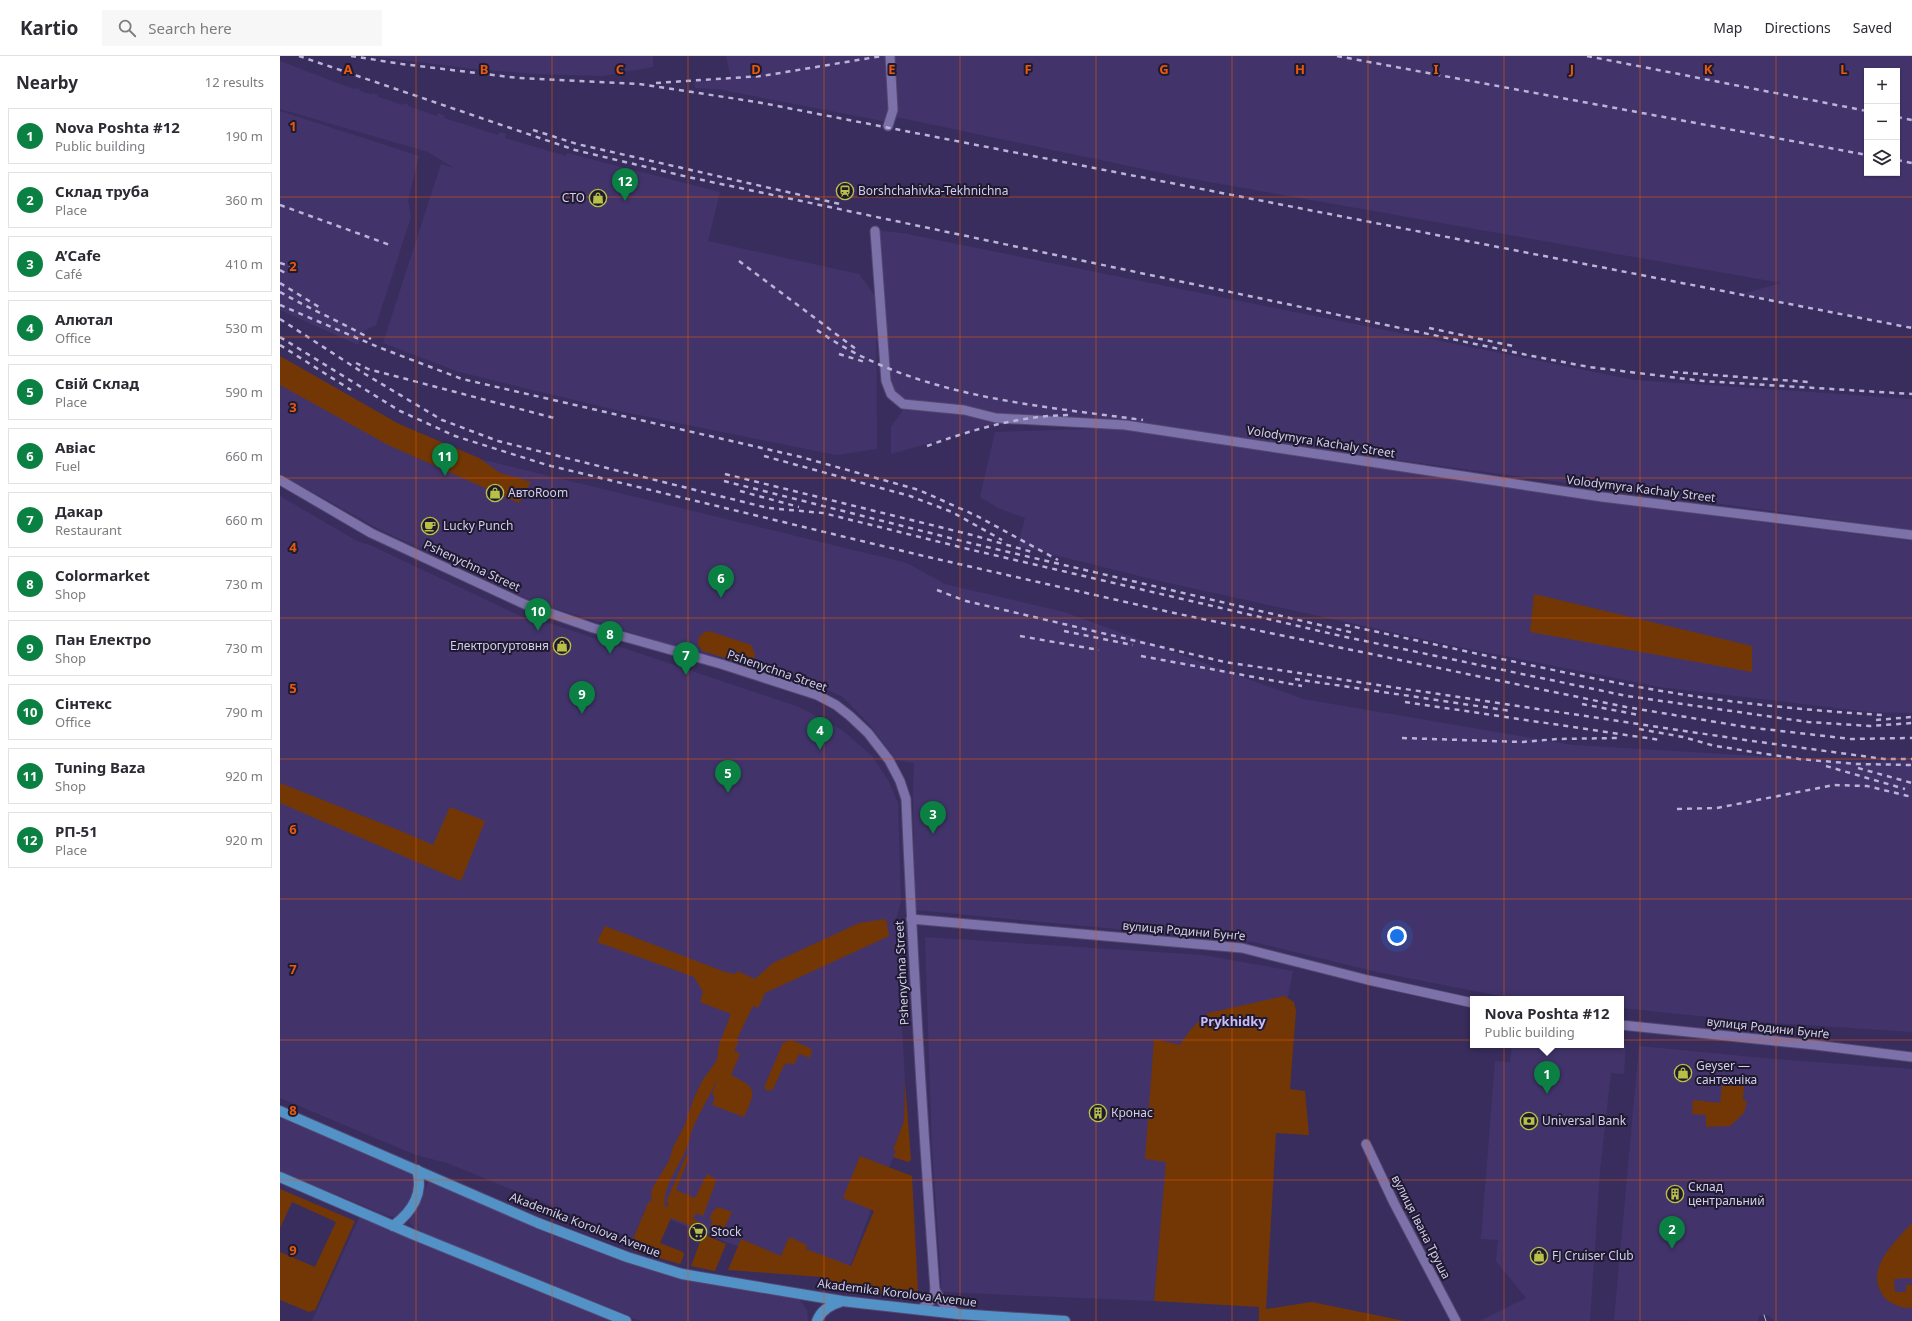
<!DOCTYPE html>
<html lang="en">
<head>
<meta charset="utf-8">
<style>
	:root { --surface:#fff; --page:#f7f7f7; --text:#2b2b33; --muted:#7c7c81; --line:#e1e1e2; --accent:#0b8043 }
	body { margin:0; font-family:"Noto Sans",sans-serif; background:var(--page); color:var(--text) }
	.controls { position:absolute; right:12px; top:12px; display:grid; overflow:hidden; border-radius:0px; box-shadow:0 1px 3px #0004 }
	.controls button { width:36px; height:36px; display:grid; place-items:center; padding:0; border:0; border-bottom:1px solid var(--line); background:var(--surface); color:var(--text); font:20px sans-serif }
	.you { position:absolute; left:1117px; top:880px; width:14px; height:14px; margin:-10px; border:3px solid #fff; border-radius:50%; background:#1a73e8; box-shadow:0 0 0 6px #1a73e833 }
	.badge { display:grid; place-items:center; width:26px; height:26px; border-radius:50%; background:var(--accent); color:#fff; font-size:13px; font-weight:700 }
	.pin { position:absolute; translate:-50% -33px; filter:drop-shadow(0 1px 2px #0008) }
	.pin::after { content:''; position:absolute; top:21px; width:14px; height:12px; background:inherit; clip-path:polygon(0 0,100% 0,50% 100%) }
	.popup { position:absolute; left:1190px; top:940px; width:154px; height:52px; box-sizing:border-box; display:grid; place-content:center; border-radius:0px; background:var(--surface); filter:drop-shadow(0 1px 3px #0005); font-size:13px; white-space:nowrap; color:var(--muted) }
	.popup b { font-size:15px; color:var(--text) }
	.popup::after { content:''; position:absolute; left:50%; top:100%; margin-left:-8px; border:8px solid transparent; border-top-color:var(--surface) }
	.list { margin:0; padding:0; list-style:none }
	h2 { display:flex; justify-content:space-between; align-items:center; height:52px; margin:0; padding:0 16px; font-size:17px }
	h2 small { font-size:13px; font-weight:400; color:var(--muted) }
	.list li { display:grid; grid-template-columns:26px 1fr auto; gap:12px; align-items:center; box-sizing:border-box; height:56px; margin:0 8px 8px; padding:0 8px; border:1px solid var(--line); border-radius:0px }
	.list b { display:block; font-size:15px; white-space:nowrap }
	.list p { margin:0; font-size:13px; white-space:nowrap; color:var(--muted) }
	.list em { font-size:13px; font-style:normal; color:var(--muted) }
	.icon { flex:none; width:22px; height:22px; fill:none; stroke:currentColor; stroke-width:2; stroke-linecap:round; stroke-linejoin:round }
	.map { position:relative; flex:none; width:1632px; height:1265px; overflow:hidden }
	header { display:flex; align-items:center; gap:24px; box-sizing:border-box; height:56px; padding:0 20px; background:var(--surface); border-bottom:1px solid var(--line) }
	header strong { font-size:19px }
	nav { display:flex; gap:22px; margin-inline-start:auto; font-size:14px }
	.search { width:280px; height:36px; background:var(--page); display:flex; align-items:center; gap:10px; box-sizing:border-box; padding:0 14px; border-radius:0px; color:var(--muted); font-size:15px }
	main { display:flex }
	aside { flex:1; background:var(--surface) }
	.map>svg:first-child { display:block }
	.built { fill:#42346b; fill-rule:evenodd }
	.green { fill:#733705 }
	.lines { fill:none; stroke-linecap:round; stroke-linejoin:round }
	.minor-casing { stroke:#534771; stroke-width:11 }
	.major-casing { stroke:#534771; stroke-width:12 }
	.minor { stroke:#7c71a8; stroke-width:9 }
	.major { stroke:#5392c7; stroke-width:10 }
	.tram { stroke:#bab5d6; stroke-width:1 }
	.rail { stroke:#bab5d6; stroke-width:2.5; stroke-dasharray:5 5; stroke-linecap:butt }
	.grid { fill:none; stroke:#e8590c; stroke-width:1; stroke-opacity:0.55 }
	.labels { text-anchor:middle; stroke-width:4; stroke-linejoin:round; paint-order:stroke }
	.poi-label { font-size:12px; fill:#d2ceec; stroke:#1f1a30; text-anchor:start }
	.street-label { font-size:12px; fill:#d2ceec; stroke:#1f1a30 }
	.neighbourhood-label { font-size:13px; font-weight:bold; fill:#c7bcf7; stroke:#1f1a30 }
	.grid-label { font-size:13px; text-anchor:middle; font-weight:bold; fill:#e8590c; stroke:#1f1a30; stroke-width:4; stroke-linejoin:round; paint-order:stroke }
</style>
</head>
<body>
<header>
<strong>Kartio</strong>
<div class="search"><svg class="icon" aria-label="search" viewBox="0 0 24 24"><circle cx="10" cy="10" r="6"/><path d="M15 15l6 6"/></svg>Search here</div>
<nav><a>Map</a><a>Directions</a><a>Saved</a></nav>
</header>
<main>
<aside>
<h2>Nearby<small>12 results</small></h2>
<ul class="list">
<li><span class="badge">1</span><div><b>Nova Poshta #12</b><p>Public building</p></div><em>190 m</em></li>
<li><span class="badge">2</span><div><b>Склад труба</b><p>Place</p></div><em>360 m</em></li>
<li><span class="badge">3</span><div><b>A’Cafe</b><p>Café</p></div><em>410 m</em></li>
<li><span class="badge">4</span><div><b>Алютал</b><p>Office</p></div><em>530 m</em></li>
<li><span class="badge">5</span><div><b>Свій Склад</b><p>Place</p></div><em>590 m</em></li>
<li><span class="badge">6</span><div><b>Авіас</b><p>Fuel</p></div><em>660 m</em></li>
<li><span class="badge">7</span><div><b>Дакар</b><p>Restaurant</p></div><em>660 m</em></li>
<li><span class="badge">8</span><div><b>Colormarket</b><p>Shop</p></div><em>730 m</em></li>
<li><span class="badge">9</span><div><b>Пан Електро</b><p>Shop</p></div><em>730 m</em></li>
<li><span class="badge">10</span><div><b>Сінтекс</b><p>Office</p></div><em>790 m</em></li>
<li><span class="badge">11</span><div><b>Tuning Baza</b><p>Shop</p></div><em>920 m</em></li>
<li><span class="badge">12</span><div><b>РП-51</b><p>Place</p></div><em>920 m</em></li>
</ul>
</aside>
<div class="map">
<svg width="1632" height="1265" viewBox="0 0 1632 1265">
	<rect width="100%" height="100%" fill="#392d5d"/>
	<g class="built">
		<polygon points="89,0 373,0 373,11 323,20 255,18 194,13"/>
		<path d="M446,0h1186v271l-170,-33 39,-11 -600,-106 -285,-60 -13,4 -166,-32 -22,-1 -1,-7 37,-3zM1587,15h30v102h-30z"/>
		<polygon points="0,5 65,30 74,33 75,32 80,33 80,35 92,39 93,37 98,39 98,41 123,49 124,47 128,48 128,50 157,60 158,57 165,60 164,62 218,79 220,76 226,78 225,82 286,100 287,97 440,136 428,185 579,218 596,241 597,393 556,399 344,356 179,316 103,287 161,108 174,112 148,96 0,53"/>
		<polygon points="0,55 139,100 128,144 131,161 96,269 84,275 78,289 0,254"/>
		<polygon points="600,175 622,177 1354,324 1632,343 1632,474 846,367 749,359 611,398 611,371 625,351 610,327"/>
		<polygon points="0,310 179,398 627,507 665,528 784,556 1023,643 1293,689 1581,706 1632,705 1632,976 1478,966 1341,952 1341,943 1250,943 1215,939 1097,916 974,886 635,854 633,736 634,707 616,704 590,669 563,641 537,629 510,619 384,587 252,545 99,473 0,418"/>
		<polygon points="845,372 1321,446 1632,485 1632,657 1590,656 1380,631 1179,591 875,524 738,490 745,462 718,452 700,441 715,376"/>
		<polygon points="0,440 77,485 92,490 251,565 272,568 519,651 562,674 591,699 608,724 618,747 621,845 616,864 625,1025 624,1065 613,1094 616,1095 609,1111 607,1110 571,1208 545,1222 446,1186 365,1154 353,1183 167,1107 136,1099 0,1042"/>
		<polygon points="645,881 923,899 1013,915 996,1004 897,993 874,1245 662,1236 652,1092"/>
		<polygon points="1341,983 1346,989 1344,1018 1331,1017 1330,1025 1320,1115 1310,1265 1200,1265 1246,1242 1216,1205 1218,1184 1201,1183 1215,1005 1230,1006 1232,989 1341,989"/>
		<polygon points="1359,990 1494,1003 1632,1013 1632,1265 1494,1265 1488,1259 1479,1259 1478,1265 1334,1264"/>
		<polygon points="0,1059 129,1115 135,1120 136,1128 125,1156 118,1161 108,1160 0,1115"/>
		<polygon points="149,1125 426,1226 520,1244 527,1254 528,1265 361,1265 352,1262 135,1173 129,1166"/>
		<polygon points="80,1160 134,1184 333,1265 32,1265"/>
	</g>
	<g class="green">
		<polygon points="0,300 119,368 199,402 220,417 251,426 239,447 108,389 0,329"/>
		<polygon points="1254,538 1472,590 1472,616 1250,576"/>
		<path d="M429,575l42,14 4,9 -2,6 -9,4 -41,-13c-9,-8 -5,-18 6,-20z"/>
		<polygon points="0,727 121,775 153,789 170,751 205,765 181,825 0,747"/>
		<path d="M606,863l3,17 -124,57 -7,15 -5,-2 -16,33 1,4 -4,8 6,3 -9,21c28,14 24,16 13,42l-32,-12 3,-7 -3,-4 6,-16c-7,16 -17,31 -24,47 -4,9 -5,18 -9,27 -6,13 -26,42 -19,56l3,-5 -3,-1 20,-46 3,1 -13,33 19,8 12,-24 7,4 2,3 -13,35 -7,-3 -3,6 6,3 -2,6 -26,-10 -11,25 23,9 1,3 -4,9 -46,-13 4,-9 -5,-3 16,-38 3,1 -1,-9 2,-6 16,-26 4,-14 11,-20 10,-29 8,-17 15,-21 2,-15 12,-31 -31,-12 3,-10 -9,-15 -97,-35 8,-16 120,46 11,2 1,-3 18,8 18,-16 86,-40z"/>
		<polygon points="1004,940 1014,946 1016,955 1010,1033 1025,1035 1029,1079 996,1077 986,1253 1032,1246 1124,1265 979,1265 979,1251 874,1245 886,1106 865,1103 874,983 900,989 911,973 928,957"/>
		<polygon points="511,984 530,992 532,995 530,1002 519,998 514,1009 510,1007 504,1009 493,1033 488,1035 485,1033 485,1029 503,987"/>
		<polygon points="625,1025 631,1104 628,1106 613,1101 616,1095 613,1094 624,1065"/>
		<polygon points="1442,1029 1464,1030 1463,1044 1467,1045 1464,1057 1450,1070 1426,1071 1426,1059 1412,1058 1413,1044 1440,1047"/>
		<polygon points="580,1100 632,1120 638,1235 636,1238 630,1240 609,1237 582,1237 541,1221 448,1214 461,1183 501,1200 509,1181 527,1189 526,1193 571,1210 594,1155 563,1142"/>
		<polygon points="0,1133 75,1165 35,1254 29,1256 0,1244 0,1196 35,1211 56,1166 12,1146 0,1172"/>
		<polygon points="438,1151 452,1156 443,1175 430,1170 433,1164 429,1163 433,1155"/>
		<path d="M1632,1167v55l-18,1 1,13h11v-7h6v23c-10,0 -21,-3 -28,-11 -21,-27 11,-55 28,-74z"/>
		<polygon points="423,1178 446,1188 435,1215 411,1210"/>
	</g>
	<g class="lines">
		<defs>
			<g id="minor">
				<polyline points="608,70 613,54 610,0"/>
				<polyline points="595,175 606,325 611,338 623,348 684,354 716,362 845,369 1322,441 1632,479"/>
				<path d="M0,424l91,53 153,71 69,24 128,36 96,31 19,10 14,11 18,17 21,27 11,21 6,18c7,164 17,328 29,491l-2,9 -13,11"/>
				<polyline points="631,863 962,892 1088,924 1193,947"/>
				<polyline points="1341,969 1535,989 1632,1001"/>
				<polyline points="1086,1088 1114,1147 1176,1265"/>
				<polyline points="655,1234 663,1247 678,1258"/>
			</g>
			<g id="major">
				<polyline points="0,1055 258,1167 347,1201 402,1218 562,1245 678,1258 785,1265"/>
				<polyline points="0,1121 132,1178 346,1265"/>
				<path d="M113,1170c19,-14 31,-33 24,-56"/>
				<path d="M537,1265c4,-11 13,-16 23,-19"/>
			</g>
		</defs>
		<use href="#minor" class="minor-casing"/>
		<use href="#major" class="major-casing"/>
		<use href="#minor" class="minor"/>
		<use href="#major" class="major"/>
		<polyline class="tram" points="1484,1259 1486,1265"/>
		<g class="rail">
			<polyline points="19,0 295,94 408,121 1252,300 1309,311 1423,325 1632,338"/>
			<polyline points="71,0 122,8 238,22 359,28 477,46 1632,272"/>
			<polyline points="1057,0 1587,99"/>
			<polyline points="1307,0 1587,55"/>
			<polyline points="376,27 482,20 602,0"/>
			<polyline points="1617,61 1632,64"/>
			<polyline points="253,74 297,88 560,148"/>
			<polyline points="1617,104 1632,107"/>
			<polyline points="0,149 110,189"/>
			<polyline points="459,205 576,293"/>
			<polyline points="0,207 10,210"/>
			<polyline points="0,214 7,218"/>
			<polyline points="0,227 39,251"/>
			<path d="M0,236c30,17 61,30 91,47"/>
			<polyline points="0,249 98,291 182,323 521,401 639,434 697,460 778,504"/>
			<polyline points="0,263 85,318 162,364 218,385 488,452 543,457 688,493 1061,580 1347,640 1528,666 1590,670 1632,667"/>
			<polyline points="1149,272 1233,290"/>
			<path d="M537,274c94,66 215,75 326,90"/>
			<polyline points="0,281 120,355 175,380 267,409 648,501 894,557 1346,651 1466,671 1571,683 1632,682"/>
			<polyline points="0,289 71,334"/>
			<polyline points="559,298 585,306"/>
			<polyline points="76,307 88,313 278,363"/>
			<polyline points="1393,316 1528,326"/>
			<path d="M647,390c47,-17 95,-31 146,-31"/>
			<polyline points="484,400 630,440 672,456 722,484"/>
			<polyline points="445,418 692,479 752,496"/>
			<polyline points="444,425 690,487 1074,577"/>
			<polyline points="460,435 519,451"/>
			<polyline points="657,534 686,545 945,606 1465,684 1604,703 1632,703"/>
			<path d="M1065,569c94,20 189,42 283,60 84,16 170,25 255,30"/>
			<polyline points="784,575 853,589"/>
			<polyline points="740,580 819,594"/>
			<polyline points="861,600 1022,630"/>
			<polyline points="1015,623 1231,655"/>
			<polyline points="1125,646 1380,684"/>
			<polyline points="1302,648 1359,659"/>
			<polyline points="1596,664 1632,661"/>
			<polyline points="1359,673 1403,681 1435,690 1519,703 1577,708 1632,709"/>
			<polyline points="1122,682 1242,686 1277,683 1337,682"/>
			<polyline points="1546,710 1625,733"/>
			<polyline points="1578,712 1632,727"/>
			<polyline points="1397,753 1437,752 1554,729 1587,730 1632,741"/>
		</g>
	</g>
	<path class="grid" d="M136,0v1265M272,0v1265M408,0v1265M544,0v1265M680,0v1265M816,0v1265M952,0v1265M1088,0v1265M1224,0v1265M1360,0v1265M1496,0v1265M0,141h1632M0,281h1632M0,422h1632M0,562h1632M0,703h1632M0,843h1632M0,984h1632M0,1124h1632"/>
	<defs>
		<symbol id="station-ring" viewBox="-11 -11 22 22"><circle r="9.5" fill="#1f1a30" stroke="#b9c046" stroke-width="1.5"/><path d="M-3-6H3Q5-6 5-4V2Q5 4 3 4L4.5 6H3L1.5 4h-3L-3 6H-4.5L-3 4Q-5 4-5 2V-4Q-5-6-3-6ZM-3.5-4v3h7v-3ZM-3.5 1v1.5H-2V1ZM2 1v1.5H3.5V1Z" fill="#b9c046"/></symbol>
		<symbol id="shop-ring" viewBox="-11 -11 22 22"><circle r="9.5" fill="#1f1a30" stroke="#b9c046" stroke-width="1.5"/><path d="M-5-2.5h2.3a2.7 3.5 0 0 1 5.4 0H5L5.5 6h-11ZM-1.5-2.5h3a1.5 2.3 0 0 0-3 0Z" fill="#b9c046"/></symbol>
		<symbol id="cafe-ring" viewBox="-11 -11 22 22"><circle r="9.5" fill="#1f1a30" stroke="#b9c046" stroke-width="1.5"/><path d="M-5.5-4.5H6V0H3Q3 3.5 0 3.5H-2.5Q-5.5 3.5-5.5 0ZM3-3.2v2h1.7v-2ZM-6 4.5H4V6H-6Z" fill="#b9c046"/></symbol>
		<symbol id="building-ring" viewBox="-11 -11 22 22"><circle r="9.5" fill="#1f1a30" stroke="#b9c046" stroke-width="1.5"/><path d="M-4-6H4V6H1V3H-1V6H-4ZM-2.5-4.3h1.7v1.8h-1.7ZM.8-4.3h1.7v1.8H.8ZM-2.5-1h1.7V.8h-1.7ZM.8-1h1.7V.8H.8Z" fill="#b9c046"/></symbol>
		<symbol id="bank-ring" viewBox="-11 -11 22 22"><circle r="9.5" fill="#1f1a30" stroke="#b9c046" stroke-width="1.5"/><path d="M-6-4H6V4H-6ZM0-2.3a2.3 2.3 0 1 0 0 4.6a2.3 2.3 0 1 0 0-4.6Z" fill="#b9c046"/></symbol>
		<symbol id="supermarket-ring" viewBox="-11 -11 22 22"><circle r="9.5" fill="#1f1a30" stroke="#b9c046" stroke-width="1.5"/><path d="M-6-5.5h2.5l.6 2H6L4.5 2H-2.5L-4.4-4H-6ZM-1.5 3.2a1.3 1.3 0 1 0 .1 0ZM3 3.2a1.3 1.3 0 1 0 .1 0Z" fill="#b9c046"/></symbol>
	</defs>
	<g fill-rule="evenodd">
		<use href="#station-ring" x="555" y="125" width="20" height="20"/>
		<use href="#shop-ring" x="308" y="132" width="20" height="20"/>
		<use href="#shop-ring" x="205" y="427" width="20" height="20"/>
		<use href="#cafe-ring" x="140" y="460" width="20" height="20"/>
		<use href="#shop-ring" x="272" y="580" width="20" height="20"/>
		<use href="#shop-ring" x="1393" y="1007" width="20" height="20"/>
		<use href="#building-ring" x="808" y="1047" width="20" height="20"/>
		<use href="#bank-ring" x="1239" y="1055" width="20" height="20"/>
		<use href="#building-ring" x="1385" y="1128" width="20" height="20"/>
		<use href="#supermarket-ring" x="408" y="1166" width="20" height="20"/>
		<use href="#shop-ring" x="1249" y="1190" width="20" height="20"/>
	</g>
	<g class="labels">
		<g class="poi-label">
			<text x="578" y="139">Borshchahivka-Tekhnichna</text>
			<text x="305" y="146" text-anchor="end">СТО</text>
			<text x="228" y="441">АвтоRoom</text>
			<text x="163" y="474">Lucky Punch</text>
			<text x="269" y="594" text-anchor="end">Електрогуртовня</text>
			<text x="1416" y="1014">Geyser —<tspan x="1416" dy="14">сантехніка</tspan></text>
			<text x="831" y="1061">Кронас</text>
			<text x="1262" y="1069">Universal Bank</text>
			<text x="1408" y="1135">Склад<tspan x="1408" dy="14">центральний</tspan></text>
			<text x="431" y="1180">Stock</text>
			<text x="1272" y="1204">FJ Cruiser Club</text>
		</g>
		<g class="street-label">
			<text transform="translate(1041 386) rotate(9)" y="4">Volodymyra Kachaly Street</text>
			<text transform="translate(1361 433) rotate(7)" y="4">Volodymyra Kachaly Street</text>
			<text transform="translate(192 510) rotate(25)" y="4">Pshenychna Street</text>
			<text transform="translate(497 615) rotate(19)" y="4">Pshenychna Street</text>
			<text transform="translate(904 875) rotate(5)" y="4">вулиця Родини Бунґе</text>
			<text transform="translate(622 917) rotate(-93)" y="4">Pshenychna Street</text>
			<text transform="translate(1488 972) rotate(6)" y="4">вулиця Родини Бунґе</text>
			<text transform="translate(305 1169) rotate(21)" y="4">Akademika Korolova Avenue</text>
			<text transform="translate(1141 1171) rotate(63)" y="4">вулиця Івана Труша</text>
			<text transform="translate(617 1237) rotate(7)" y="4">Akademika Korolova Avenue</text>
		</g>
		<g class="neighbourhood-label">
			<text x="953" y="970">Prykhidky</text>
		</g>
	</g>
	<g class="grid-label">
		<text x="68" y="18">A</text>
		<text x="204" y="18">B</text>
		<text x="340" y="18">C</text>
		<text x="476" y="18">D</text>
		<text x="612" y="18">E</text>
		<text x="748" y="18">F</text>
		<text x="884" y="18">G</text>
		<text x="1020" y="18">H</text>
		<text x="1156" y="18">I</text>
		<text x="1292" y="18">J</text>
		<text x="1428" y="18">K</text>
		<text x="1564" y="18">L</text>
		<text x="13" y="75">1</text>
		<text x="13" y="215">2</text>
		<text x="13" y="356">3</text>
		<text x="13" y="496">4</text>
		<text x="13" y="637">5</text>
		<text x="13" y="778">6</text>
		<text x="13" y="918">7</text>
		<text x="13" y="1059">8</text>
		<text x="13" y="1199">9</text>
	</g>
</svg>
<div class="controls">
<button>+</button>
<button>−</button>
<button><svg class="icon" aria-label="layers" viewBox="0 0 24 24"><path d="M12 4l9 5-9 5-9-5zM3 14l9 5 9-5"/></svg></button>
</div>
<div class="you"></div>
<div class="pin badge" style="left:1267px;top:1038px">1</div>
<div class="popup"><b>Nova Poshta #12</b>Public building</div>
<div class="pin badge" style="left:1392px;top:1193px">2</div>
<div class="pin badge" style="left:653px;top:778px">3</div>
<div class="pin badge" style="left:540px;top:694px">4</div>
<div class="pin badge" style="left:448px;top:737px">5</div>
<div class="pin badge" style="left:441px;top:542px">6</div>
<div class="pin badge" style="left:406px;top:619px">7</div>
<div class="pin badge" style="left:330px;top:598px">8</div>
<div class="pin badge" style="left:302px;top:658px">9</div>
<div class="pin badge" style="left:258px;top:575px">10</div>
<div class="pin badge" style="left:165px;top:420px">11</div>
<div class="pin badge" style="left:345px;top:145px">12</div>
</div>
</main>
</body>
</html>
